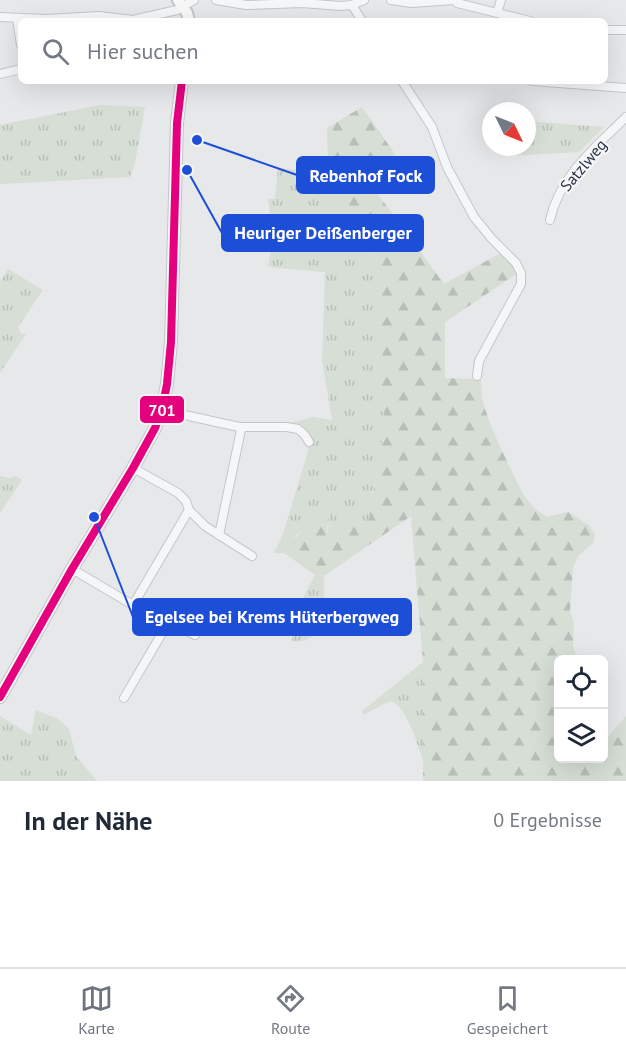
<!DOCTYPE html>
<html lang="de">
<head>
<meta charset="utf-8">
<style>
	:root { --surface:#fff; --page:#f2f2f3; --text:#1f2937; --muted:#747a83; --line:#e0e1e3; --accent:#6c737f }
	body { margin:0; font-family:"PT Sans",sans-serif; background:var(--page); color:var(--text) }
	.controls { position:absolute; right:18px; bottom:18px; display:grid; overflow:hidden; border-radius:9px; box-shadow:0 6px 24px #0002 }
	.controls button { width:54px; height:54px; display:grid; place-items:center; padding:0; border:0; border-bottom:2px solid var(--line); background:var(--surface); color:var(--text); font:30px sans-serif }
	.compass { position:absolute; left:482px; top:102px; width:54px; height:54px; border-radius:50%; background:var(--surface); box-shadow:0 6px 24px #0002; rotate:133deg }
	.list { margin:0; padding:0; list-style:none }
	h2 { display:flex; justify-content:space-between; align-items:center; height:78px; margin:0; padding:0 24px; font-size:26px }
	h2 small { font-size:20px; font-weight:400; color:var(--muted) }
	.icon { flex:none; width:33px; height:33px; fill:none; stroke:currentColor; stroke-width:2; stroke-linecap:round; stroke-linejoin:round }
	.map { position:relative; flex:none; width:626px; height:781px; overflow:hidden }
	.search { position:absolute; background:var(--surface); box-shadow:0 6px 24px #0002; left:18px; right:18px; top:18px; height:66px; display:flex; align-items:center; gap:15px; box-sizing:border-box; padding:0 21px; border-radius:9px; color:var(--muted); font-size:22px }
	.sheet { height:186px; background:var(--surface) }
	nav { display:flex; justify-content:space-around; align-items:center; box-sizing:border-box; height:84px; border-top:2px solid var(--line); background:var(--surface); font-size:16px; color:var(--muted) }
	nav a { display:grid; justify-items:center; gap:3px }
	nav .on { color:var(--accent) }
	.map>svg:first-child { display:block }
	.grass { fill:url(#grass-tufts) }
	.forest { fill:url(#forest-firs) }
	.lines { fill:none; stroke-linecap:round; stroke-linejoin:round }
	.street-casing { stroke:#c4c6c8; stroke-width:10 }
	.secondary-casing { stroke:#c4c6c8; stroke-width:14 }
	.street { stroke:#f5f6f7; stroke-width:8 }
	.secondary { stroke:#f8f8f8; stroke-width:10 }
	.bus-1-casing { stroke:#f4f6f9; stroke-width:12 }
	.bus-1 { stroke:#e5007d; stroke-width:8 }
	.labels { text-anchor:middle; stroke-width:4.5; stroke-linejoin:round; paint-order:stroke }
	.street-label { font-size:16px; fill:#2b3445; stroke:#f4f6f9 }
	.leader { fill:none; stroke:#1d4ed8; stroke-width:2 }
	.callout-dot { fill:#1d4ed8; stroke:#f4f6f9; stroke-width:2 }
	.callout { fill:#1d4ed8; stroke:#1d4ed8; stroke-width:2 }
	.callout-label { font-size:18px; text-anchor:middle; font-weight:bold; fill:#fff }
	.line-badge { stroke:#f4f6f9; stroke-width:2 }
	.badge-label { font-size:16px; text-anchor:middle; font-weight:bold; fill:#fff }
</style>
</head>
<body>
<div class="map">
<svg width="626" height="781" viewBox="0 0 626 781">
	<defs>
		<pattern id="grass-tufts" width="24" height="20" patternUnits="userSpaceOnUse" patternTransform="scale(1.5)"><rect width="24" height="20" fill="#d6ded6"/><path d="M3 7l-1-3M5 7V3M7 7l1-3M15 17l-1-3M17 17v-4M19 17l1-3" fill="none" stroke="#b8bfb9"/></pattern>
		<pattern id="forest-firs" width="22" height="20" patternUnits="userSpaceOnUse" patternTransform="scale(1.5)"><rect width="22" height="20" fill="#d6ded6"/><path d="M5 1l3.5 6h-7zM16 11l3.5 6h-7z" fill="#b8bfb9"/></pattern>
	</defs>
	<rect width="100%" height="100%" fill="#e6e8ea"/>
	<g class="grass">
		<polygon points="100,105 145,107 135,163 130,177 0,184 0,125"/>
		<polygon points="527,121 604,127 579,152 511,156 512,147 527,147"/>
		<path d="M278,168l44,4 6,-3 7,3c3,10 2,16 -4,25l25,12 20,57v75l9,82 -16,96 -38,19 -5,-3 3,-10 -12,-6c-7,3 -27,22 -34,28l1,6h-10c11,-20 14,-37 21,-58 5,-19 12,-36 15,-56l-23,-15 26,-7 19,3 -10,-60 3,-88 -57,-5 5,-30 -5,-38h7z"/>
		<polygon points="8,269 43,290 18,327 21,334 26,334 0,373 0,282"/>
		<polygon points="0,476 9,478 16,476 22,480 0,513"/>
		<path d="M315,575l9,1c0,22 3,71 -32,65 1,-25 11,-44 23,-66z"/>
		<path d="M423,662l1,101c-5,-14 -18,-60 -34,-62l-27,14 -1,-4z"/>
		<polygon points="36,710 58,719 69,729 76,756 97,781 0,781 0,716 31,735"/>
	</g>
	<path class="forest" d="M362,107l33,47 -17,40 66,90 57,-31 12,12 5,8 -73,49v56l36,1 1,20 7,22 13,30 21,43 12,15 12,8 21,-5 21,13 6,10 -2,8 -15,13 -5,11 -3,44 4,13 -1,21 4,14 -19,1v98h46v-25l4,4 18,-21v65h-203v-119l-12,-146 -87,60 -9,-1 -31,-22 -1,-6 3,-5 11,-6 13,-14 6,-3 3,-12 4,-1 5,3 1,7 -3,19 5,2 38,-18 16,-96 -9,-82v-75l-20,-56c-13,3 -23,2 -25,-13 6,-9 7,-15 4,-25l-7,-3 -1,-41z"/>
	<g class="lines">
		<defs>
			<g id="street">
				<polyline points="216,0 246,5 302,3 340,6 352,5 364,0"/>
				<polyline points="391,0 411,3 455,0 457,3 530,21"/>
				<polyline points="352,5 362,21"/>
				<polyline points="497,13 501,0"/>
				<polyline points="0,17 46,19 99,16 133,20 177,10 194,0"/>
				<polyline points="17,19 21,45"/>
				<polyline points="605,30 626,30"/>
				<polyline points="0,74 21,69"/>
				<polyline points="402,81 432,127 447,167 474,217 492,239 516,263 521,273 521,284 479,361 477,376"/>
				<polyline points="532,81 626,88"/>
				<path d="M550,220c10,-45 45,-72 76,-103"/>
				<polyline points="162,410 239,427 287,427 298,429 304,434 309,442"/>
				<polyline points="133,468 178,493 186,501 189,510 205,526 252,556"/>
				<polyline points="219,535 241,430 239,427"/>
				<polyline points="72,569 133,605 195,635"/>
				<polyline points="133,605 189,510"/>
				<polyline points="124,698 168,623"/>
			</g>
			<g id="secondary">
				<polyline points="178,0 187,13 189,21"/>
				<polyline points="0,697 72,569 133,468 155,428 162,410 167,384 171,342 177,123 182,81"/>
			</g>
		</defs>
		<use href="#street" class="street-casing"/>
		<use href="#secondary" class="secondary-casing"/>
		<use href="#street" class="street"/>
		<use href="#secondary" class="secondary"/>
		<defs>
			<polyline id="bus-1" points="0,697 72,569 133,468 155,428 162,410 167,384 171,342 177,123 182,81"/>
		</defs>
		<use href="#bus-1" class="bus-1-casing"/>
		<use href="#bus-1" class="bus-1"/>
	</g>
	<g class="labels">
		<g class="street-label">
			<text transform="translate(583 165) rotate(-50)" y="6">Satzlweg</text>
		</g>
	</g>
	<path class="leader" d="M197 140L297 175M187 170L222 233M94 517L133 617"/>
	<g class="callout-dot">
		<circle cx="197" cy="140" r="6"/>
		<circle cx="187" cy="170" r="6"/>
		<circle cx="94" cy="517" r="6"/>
	</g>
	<g class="callout">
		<rect x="297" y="157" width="137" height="36" rx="6"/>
		<rect x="222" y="215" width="201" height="36" rx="6"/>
		<rect x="133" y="599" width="278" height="36" rx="6"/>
	</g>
	<g class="callout-label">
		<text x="366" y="182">Rebenhof Fock</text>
		<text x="323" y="239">Heuriger Deißenberger</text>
		<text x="272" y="623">Egelsee bei Krems Hüterbergweg</text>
	</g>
	<rect class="line-badge" x="139" y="395" width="46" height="29" rx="6" fill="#e5007d"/>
	<g class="badge-label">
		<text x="162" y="416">701</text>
	</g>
</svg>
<div class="controls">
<button><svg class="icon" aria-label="locate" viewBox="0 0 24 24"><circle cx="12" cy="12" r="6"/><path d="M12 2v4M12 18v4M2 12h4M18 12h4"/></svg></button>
<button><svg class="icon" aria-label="layers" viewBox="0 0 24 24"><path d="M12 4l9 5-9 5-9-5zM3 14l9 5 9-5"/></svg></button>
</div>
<svg class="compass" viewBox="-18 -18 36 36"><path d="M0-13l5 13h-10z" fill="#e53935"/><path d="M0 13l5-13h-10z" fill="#747a83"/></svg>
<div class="search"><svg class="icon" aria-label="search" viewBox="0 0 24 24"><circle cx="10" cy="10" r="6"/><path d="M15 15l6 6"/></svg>Hier suchen</div>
</div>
<section class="sheet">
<h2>In der Nähe<small>0 Ergebnisse</small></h2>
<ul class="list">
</ul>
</section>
<nav>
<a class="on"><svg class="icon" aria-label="map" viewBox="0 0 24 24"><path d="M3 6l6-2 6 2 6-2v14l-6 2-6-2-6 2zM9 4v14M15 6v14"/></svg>Karte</a>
<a><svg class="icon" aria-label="directions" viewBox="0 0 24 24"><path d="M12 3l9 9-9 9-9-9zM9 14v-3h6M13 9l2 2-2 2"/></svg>Route</a>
<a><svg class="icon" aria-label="saved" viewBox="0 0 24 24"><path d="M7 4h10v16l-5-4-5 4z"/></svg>Gespeichert</a>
</nav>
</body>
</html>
